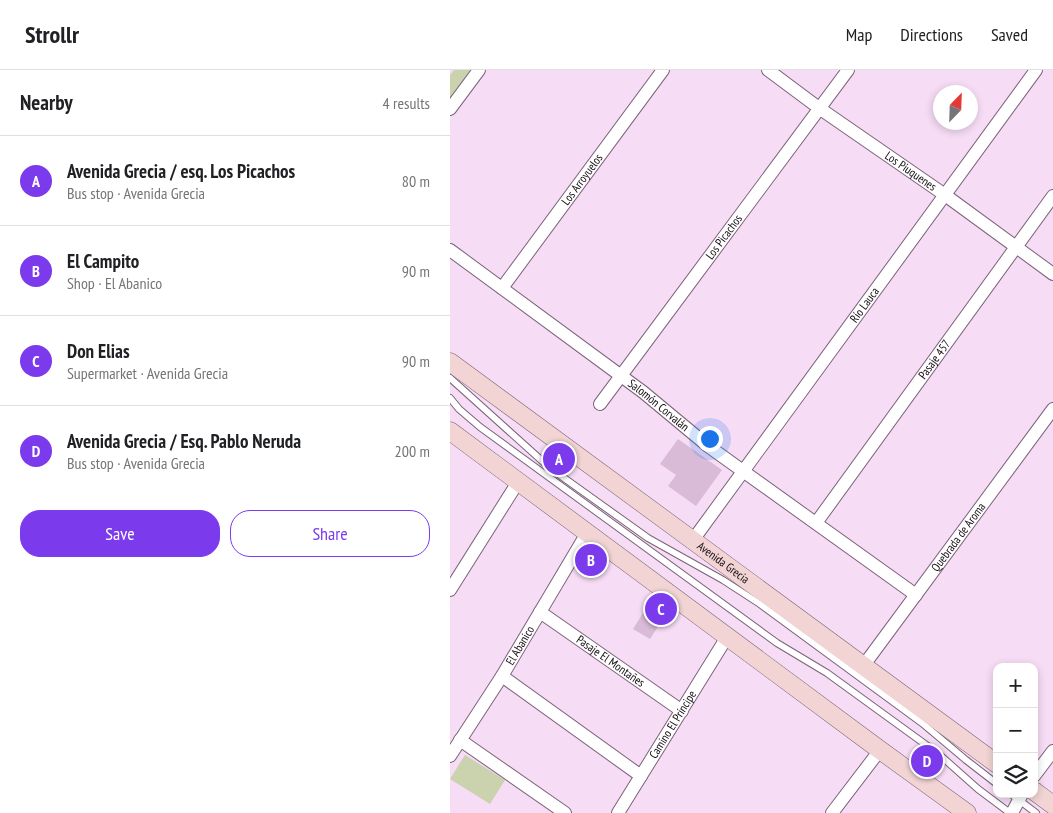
<!DOCTYPE html>
<html lang="en">
<head>
<meta charset="utf-8">
<style>
	:root { --surface:#fff; --page:#f2f2f2; --text:#202124; --muted:#757577; --line:#e0e0e0; --accent:#7c3aed }
	body { margin:0; font-family:"PT Sans Narrow",sans-serif; background:var(--page); color:var(--text) }
	.controls { position:absolute; right:15px; bottom:15px; display:grid; overflow:hidden; border-radius:10px; box-shadow:0 2px 8px #0003 }
	.controls button { width:45px; height:45px; display:grid; place-items:center; padding:0; border:0; border-bottom:1px solid var(--line); background:var(--surface); color:var(--text); font:25px sans-serif }
	.compass { position:absolute; left:483px; top:15px; width:45px; height:45px; border-radius:50%; background:var(--surface); box-shadow:0 2px 8px #0003; rotate:23deg }
	.you { position:absolute; left:259px; top:368px; width:18px; height:18px; margin:-12px; border:4px solid #fff; border-radius:50%; background:#1a73e8; box-shadow:0 0 0 8px #1a73e833 }
	.badge { display:grid; place-items:center; width:32px; height:32px; border-radius:50%; background:var(--accent); color:#fff; font-size:16px; font-weight:700 }
	.pin { position:absolute; translate:-50% -50%; border:2px solid #fff; box-shadow:0 1px 5px #0006 }
	.list { margin:0; padding:0; list-style:none }
	h2 { display:flex; justify-content:space-between; align-items:center; height:65px; margin:0; padding:0 20px; font-size:21px }
	h2 small { font-size:16px; font-weight:400; color:var(--muted) }
	.list li { display:grid; grid-template-columns:32px 1fr auto; gap:15px; align-items:center; box-sizing:border-box; height:90px; padding:0 20px; border-top:1px solid var(--line) }
	.list b { display:block; font-size:19px; white-space:nowrap }
	.list p { margin:0; font-size:16px; white-space:nowrap; color:var(--muted) }
	.list em { font-size:16px; font-style:normal; color:var(--muted) }
	.actions { display:flex; gap:10px; padding:15px 20px }
	.actions a { flex:1; padding:11px 0; border:1px solid var(--accent); border-radius:20px; text-align:center; font-size:18px; color:var(--accent) }
	.actions .main { background:var(--accent); color:#fff }
	.icon { flex:none; width:28px; height:28px; fill:none; stroke:currentColor; stroke-width:2; stroke-linecap:round; stroke-linejoin:round }
	.map { position:relative; flex:none; width:603px; height:743px; overflow:hidden }
	header { display:flex; align-items:center; gap:30px; box-sizing:border-box; height:70px; padding:0 25px; background:var(--surface); border-bottom:1px solid var(--line) }
	header strong { font-size:24px }
	nav { display:flex; gap:28px; margin-inline-start:auto; font-size:18px }
	main { display:flex }
	aside { flex:1; background:var(--surface) }
	.map>svg:first-child { display:block }
	.green { fill:#cad2ae }
	.building { fill:#d9bbd7 }
	.lines { fill:none; stroke-linecap:round; stroke-linejoin:round }
	.lane-casing { stroke:#7a6479; stroke-width:8 }
	.street-casing { stroke:#7a6479; stroke-width:14 }
	.secondary-casing { stroke:#7a6479; stroke-width:19 }
	.lane { stroke:#fff; stroke-width:6 }
	.street { stroke:#fff; stroke-width:12 }
	.secondary { stroke:#f1d4d3; stroke-width:18 }
	.labels { text-anchor:middle; stroke-width:4; stroke-linejoin:round; paint-order:stroke }
	.street-label { font-size:12px; fill:#140b13; stroke:#f7dcf5 }
</style>
</head>
<body>
<header>
<strong>Strollr</strong>
<nav><a>Map</a><a>Directions</a><a>Saved</a></nav>
</header>
<main>
<aside>
<h2>Nearby<small>4 results</small></h2>
<ul class="list">
<li><span class="badge">A</span><div><b>Avenida Grecia / esq. Los Picachos</b><p>Bus stop · Avenida Grecia</p></div><em>80 m</em></li>
<li><span class="badge">B</span><div><b>El Campito</b><p>Shop · El Abanico</p></div><em>90 m</em></li>
<li><span class="badge">C</span><div><b>Don Elias</b><p>Supermarket · Avenida Grecia</p></div><em>90 m</em></li>
<li><span class="badge">D</span><div><b>Avenida Grecia / Esq. Pablo Neruda</b><p>Bus stop · Avenida Grecia</p></div><em>200 m</em></li>
</ul>
<div class="actions"><a class="main">Save</a><a>Share</a></div>
</aside>
<div class="map">
<svg width="603" height="743" viewBox="0 0 603 743">
	<rect width="100%" height="100%" fill="#f7dcf5"/>
	<g class="green">
		<polygon points="4,0 24,0 0,32 0,5"/>
		<polygon points="15,685 55,710 40,734 0,709"/>
	</g>
	<g class="building">
		<polygon points="228,369 272,400 246,436 218,416 226,405 210,394"/>
		<polygon points="139,484 148,490 144,496 135,490"/>
		<polygon points="201,530 218,541 200,569 183,559"/>
	</g>
	<g class="lines">
		<defs>
			<g id="lane">
				<polyline points="0,308 100,398 198,468 273,510 310,534 472,653 516,690 547,714"/>
				<polyline points="0,328 9,339 30,357 327,573 377,603 479,677 492,687 528,719 560,743"/>
				<polyline points="561,724 586,743"/>
			</g>
			<g id="street">
				<path id="s1" d="M318,0l51,38 126,87 108,79"/>
				<polyline points="0,39 29,0"/>
				<path id="s2" d="M0,180l193,142 65,54 208,149"/>
				<path id="s3" d="M52,218l161,-218"/>
				<path id="s4" d="M150,334l248,-334"/>
				<path id="s5" d="M366,453l237,-327"/>
				<path id="s6" d="M243,470l343,-470"/>
				<polyline points="0,520 68,412"/>
				<path id="s7" d="M90,542l142,99"/>
				<path id="s8" d="M414,595l189,-256"/>
				<polyline points="52,606 191,706"/>
				<polyline points="10,670 115,743"/>
				<path id="s9" d="M0,686l52,-80 85,-143"/>
				<polyline points="584,706 603,681"/>
				<path id="s10" d="M168,743l109,-176"/>
				<polyline points="382,743 430,680"/>
				<polyline points="562,743 572,724"/>
			</g>
			<g id="secondary">
				<path id="s11" d="M0,292l547,402"/>
				<polyline points="0,361 430,680 517,743"/>
				<polyline points="584,721 603,735"/>
			</g>
		</defs>
		<use href="#lane" class="lane-casing"/>
		<use href="#street" class="street-casing"/>
		<use href="#secondary" class="secondary-casing"/>
		<use href="#lane" class="lane"/>
		<use href="#street" class="street"/>
		<use href="#secondary" class="secondary"/>
	</g>
	<g class="labels">
		<g class="street-label">
			<text dy="4" stroke="none"><textPath href="#s1" startOffset="175">Los Piuquenes</textPath></text>
			<text dy="4" stroke="none"><textPath href="#s3" startOffset="135">Los Arroyuelos</textPath></text>
			<text dy="4" stroke="none"><textPath href="#s4" startOffset="208">Los Picachos</textPath></text>
			<text dy="4" stroke="none"><textPath href="#s6" startOffset="291">Río Lauca</textPath></text>
			<text dy="4" stroke="none"><textPath href="#s5" startOffset="202">Pasaje 457</textPath></text>
			<text dy="4" stroke="none"><textPath href="#s2" startOffset="260">Salomón Corvalán</textPath></text>
			<text dy="4" stroke="none"><textPath href="#s8" startOffset="159">Quebrada de Aroma</textPath></text>
			<text dy="4" stroke="none"><textPath href="#s11" startOffset="339">Avenida Grecia</textPath></text>
			<text dy="4" stroke="none"><textPath href="#s9" startOffset="131">El Abanico</textPath></text>
			<text dy="4" stroke="none"><textPath href="#s7" startOffset="86">Pasaje El Montañes</textPath></text>
			<text dy="4" stroke="none"><textPath href="#s10" startOffset="104">Camino El Príncipe</textPath></text>
		</g>
	</g>
</svg>
<div class="controls">
<button>+</button>
<button>−</button>
<button><svg class="icon" aria-label="layers" viewBox="0 0 24 24"><path d="M12 4l9 5-9 5-9-5zM3 14l9 5 9-5"/></svg></button>
</div>
<svg class="compass" viewBox="-18 -18 36 36"><path d="M0-13l5 13h-10z" fill="#e53935"/><path d="M0 13l5-13h-10z" fill="#757577"/></svg>
<div class="you"></div>
<div class="pin badge" style="left:109px;top:389px">A</div>
<div class="pin badge" style="left:141px;top:490px">B</div>
<div class="pin badge" style="left:211px;top:539px">C</div>
<div class="pin badge" style="left:477px;top:691px">D</div>
</div>
</main>
</body>
</html>
